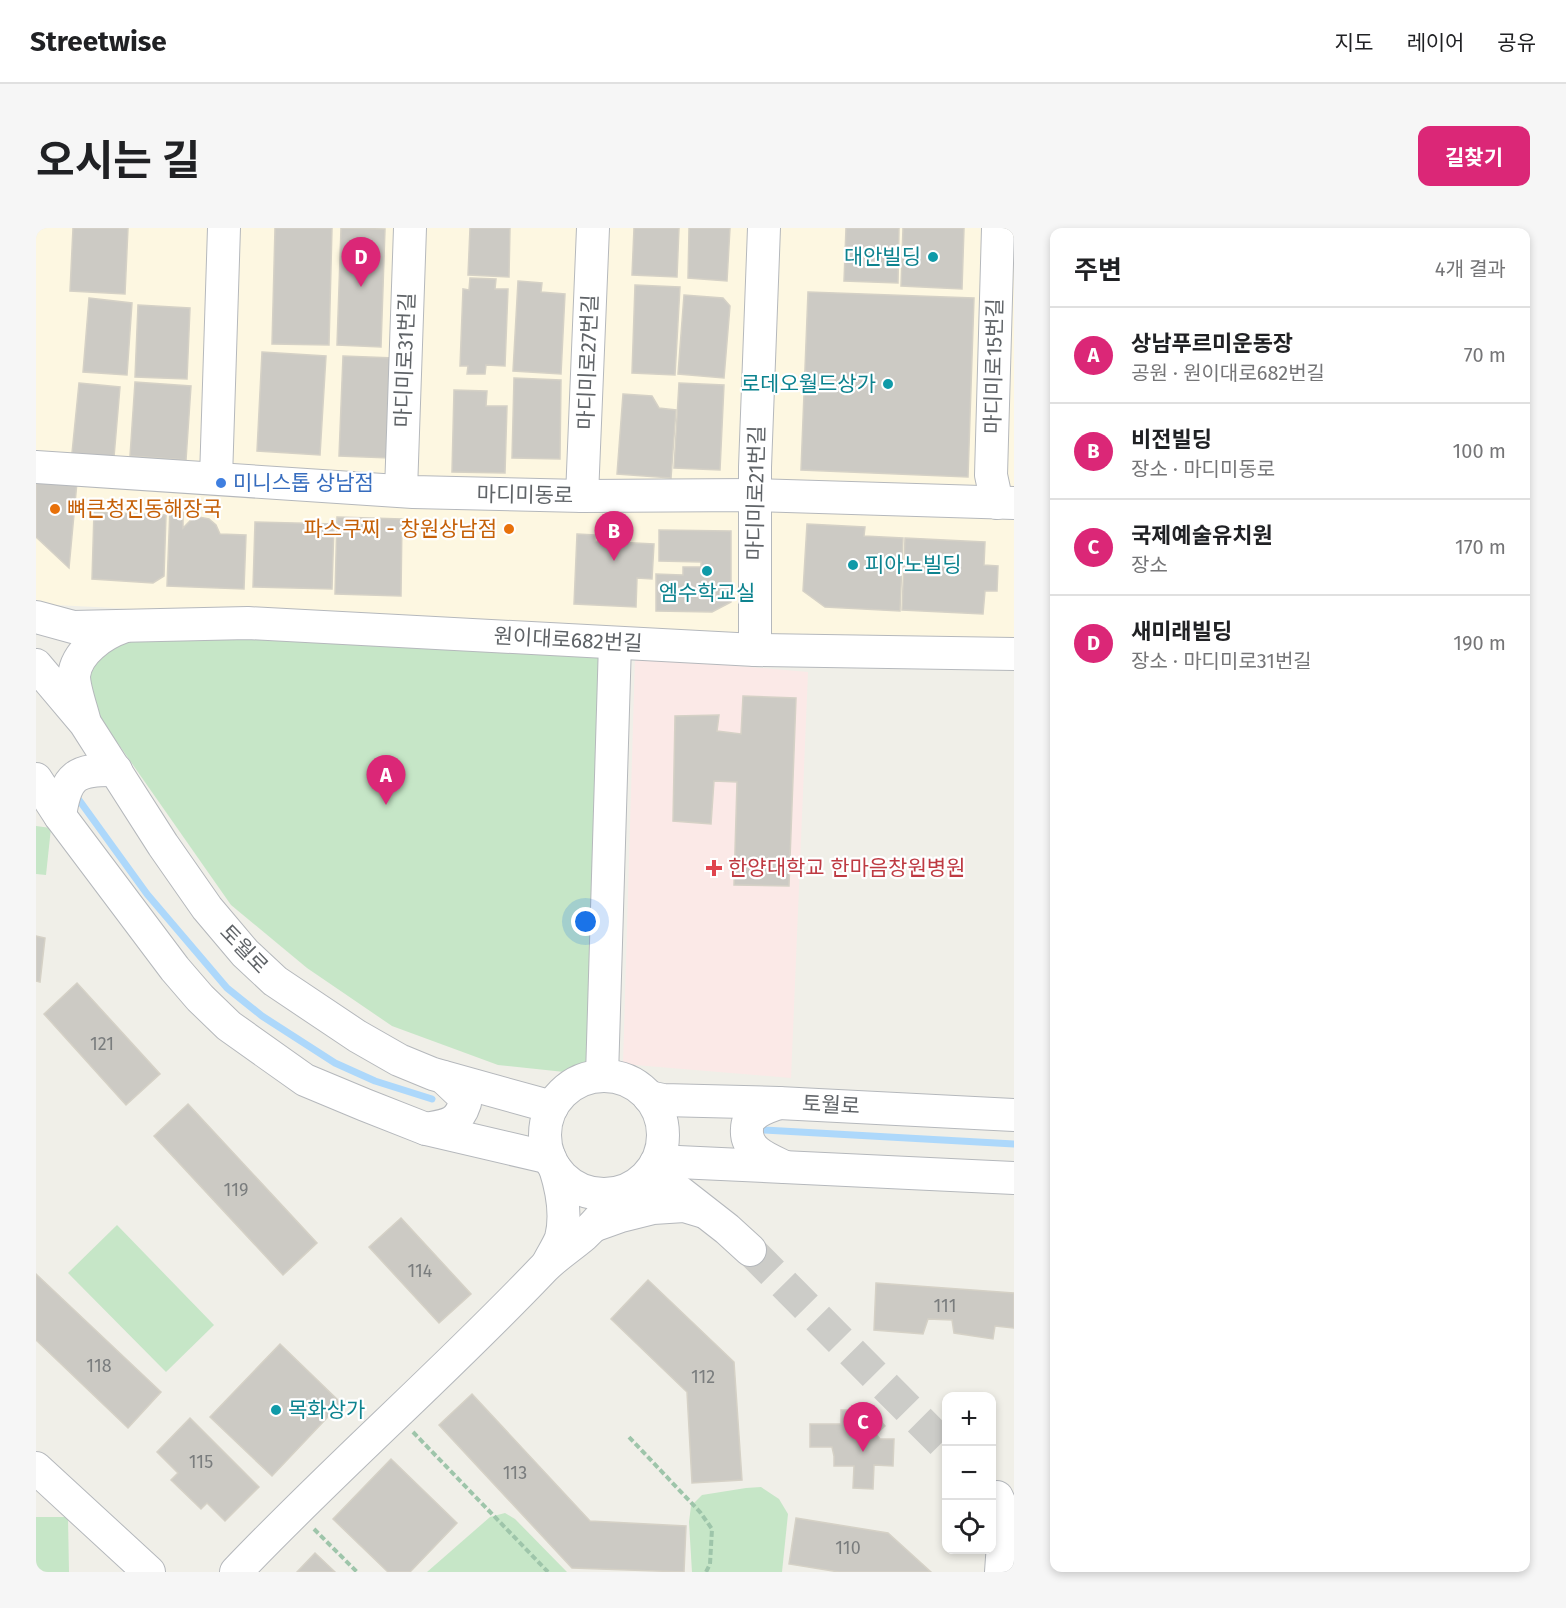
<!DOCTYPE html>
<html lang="ko">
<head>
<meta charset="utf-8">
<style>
	:root { --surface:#fff; --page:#f6f6f6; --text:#202124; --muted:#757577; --line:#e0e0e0; --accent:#db2777 }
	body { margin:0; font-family:"Fira Sans","Noto Sans KR",sans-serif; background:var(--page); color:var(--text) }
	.controls { position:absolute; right:18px; bottom:18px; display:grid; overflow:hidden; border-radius:12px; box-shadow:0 3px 9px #0003 }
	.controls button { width:54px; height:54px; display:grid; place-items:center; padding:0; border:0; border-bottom:2px solid var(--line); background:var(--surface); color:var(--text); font:30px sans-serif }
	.you { position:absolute; left:550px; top:694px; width:21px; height:21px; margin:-15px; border:4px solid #fff; border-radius:50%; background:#1a73e8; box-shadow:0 0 0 9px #1a73e833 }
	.badge { display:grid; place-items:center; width:39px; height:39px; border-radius:50%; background:var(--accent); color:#fff; font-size:20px; font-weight:700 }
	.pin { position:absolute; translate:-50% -50px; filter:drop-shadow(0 2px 3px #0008) }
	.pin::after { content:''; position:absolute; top:32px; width:21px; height:18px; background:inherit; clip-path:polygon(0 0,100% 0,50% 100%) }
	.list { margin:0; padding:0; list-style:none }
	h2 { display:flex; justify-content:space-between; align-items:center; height:78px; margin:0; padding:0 24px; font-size:26px }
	h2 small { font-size:20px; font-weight:400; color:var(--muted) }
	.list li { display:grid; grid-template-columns:39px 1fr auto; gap:18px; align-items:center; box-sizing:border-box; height:96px; padding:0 24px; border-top:2px solid var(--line) }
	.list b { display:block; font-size:22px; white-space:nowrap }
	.list p { margin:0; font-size:20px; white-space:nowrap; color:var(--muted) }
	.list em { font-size:20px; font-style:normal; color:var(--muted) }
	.icon { flex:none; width:33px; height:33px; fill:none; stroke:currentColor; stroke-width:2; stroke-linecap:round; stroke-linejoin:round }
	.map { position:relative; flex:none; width:978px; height:1344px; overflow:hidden; border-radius:12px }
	header { display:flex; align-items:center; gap:36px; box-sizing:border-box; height:84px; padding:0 30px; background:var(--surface); border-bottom:2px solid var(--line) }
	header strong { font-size:28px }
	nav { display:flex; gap:33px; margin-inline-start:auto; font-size:21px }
	.intro { display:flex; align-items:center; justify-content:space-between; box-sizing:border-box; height:144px; padding:0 36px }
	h1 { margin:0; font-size:42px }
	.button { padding:15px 27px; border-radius:12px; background:var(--accent); color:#fff; font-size:21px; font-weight:700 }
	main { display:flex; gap:36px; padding:0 36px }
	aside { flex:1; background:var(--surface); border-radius:12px; box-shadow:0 3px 9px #0003 }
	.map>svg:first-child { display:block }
	.commercial { fill:#fdf7e1 }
	.medical { fill:#fbe9e7 }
	.green { fill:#c6e6c7 }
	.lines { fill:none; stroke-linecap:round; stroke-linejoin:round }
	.stream { stroke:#add8fb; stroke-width:7 }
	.building { fill:#cccac4; stroke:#d5d1c6; stroke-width:1.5 }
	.minor-tunnel { stroke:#ccccc8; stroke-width:32; stroke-dasharray:32 16; stroke-linecap:butt }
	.minor-casing { stroke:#b5b8bc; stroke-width:34 }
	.path { stroke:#9ec5aa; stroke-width:4; stroke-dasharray:6 3; stroke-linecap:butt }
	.minor { stroke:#fff; stroke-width:32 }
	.culture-dot { fill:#0f9aa8; stroke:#fff; stroke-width:2 }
	.shop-dot { fill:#3f7fe0; stroke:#fff; stroke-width:2 }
	.food-dot { fill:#e8710a; stroke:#fff; stroke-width:2 }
	.health-dot { fill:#e0444e; stroke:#fff; stroke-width:2 }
	.labels { text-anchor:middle; stroke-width:4.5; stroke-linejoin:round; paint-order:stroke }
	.number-label { font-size:18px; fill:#7a7d7e }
	.culture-label { font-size:21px; fill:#0d838f; stroke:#fff; text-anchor:end }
	.street-label { font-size:21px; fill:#5f6367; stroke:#fff }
	.shop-label { font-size:21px; fill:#366cbe; stroke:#fff; text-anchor:start }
	.food-label { font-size:21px; fill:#c56008; stroke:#fff; text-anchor:start }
	.health-label { font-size:21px; fill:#be3a42; stroke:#fff; text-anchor:start }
</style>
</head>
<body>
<header>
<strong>Streetwise</strong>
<nav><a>지도</a><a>레이어</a><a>공유</a></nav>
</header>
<div class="intro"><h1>오시는 길</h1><a class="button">길찾기</a></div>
<main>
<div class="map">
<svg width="978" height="1344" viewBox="0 0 978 1344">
	<rect width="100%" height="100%" fill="#f0efe8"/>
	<polygon class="commercial" points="0,0 978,0 978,416 707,412 0,376"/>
	<polygon class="medical" points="599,429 772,444 755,850 587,836"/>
	<g class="green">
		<polygon points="73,409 579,415 566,848 462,837 356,798 271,740 195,677 55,477 50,445"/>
		<polygon points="0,598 15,600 10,647 0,646"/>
		<polygon points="81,997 178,1097 130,1144 32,1045"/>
		<polygon points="725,1259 743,1271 752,1286 746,1344 656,1344 653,1294 655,1278 666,1267 710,1260"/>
		<polygon points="469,1285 479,1291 531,1344 391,1344 454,1289"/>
		<polygon points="0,1289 32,1289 33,1344 0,1344"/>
	</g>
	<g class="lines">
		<g class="stream">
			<polyline points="38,565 111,666 191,760 226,788 299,835 339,853 396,871"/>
			<polyline points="728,902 978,916"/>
		</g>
	</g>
	<g class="building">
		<polygon points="37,0 92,0 89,66 34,63"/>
		<polygon points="239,0 296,0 293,117 236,116"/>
		<polygon points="305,0 349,1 345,119 301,117"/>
		<polygon points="434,0 474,0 473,49 432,47"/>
		<polygon points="598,0 643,0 641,49 596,47"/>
		<polygon points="653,0 694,0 691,53 652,50"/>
		<polygon points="810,0 863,0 862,55 808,53"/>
		<polygon points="867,0 928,0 926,61 865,58"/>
		<polygon points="434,50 460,51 459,61 472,61 469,138 450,137 449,146 431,146 432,138 424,138 427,61 433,62"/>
		<polygon points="482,53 506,55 505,64 529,66 525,146 477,143"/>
		<polygon points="599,57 644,59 639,147 596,145"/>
		<polygon points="772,64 938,70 932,249 765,242"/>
		<polygon points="648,67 687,70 694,78 688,150 642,146"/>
		<polygon points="53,70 96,75 91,147 47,144"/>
		<polygon points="102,77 154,80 151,151 99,149"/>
		<polygon points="226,124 290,128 284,227 221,223"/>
		<polygon points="307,128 358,130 354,230 303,228"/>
		<polygon points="478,150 525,152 524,231 476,230"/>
		<polygon points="99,154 155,158 150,232 94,228"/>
		<polygon points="43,155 84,159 78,229 36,225"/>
		<polygon points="643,155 688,157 684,242 638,240"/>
		<polygon points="418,162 451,163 450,178 471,178 469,245 416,244"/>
		<polygon points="587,166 616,168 623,180 640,182 635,250 581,246"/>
		<polygon points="0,250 41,254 33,340 0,309"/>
		<polygon points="134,280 147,280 147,300 155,292 163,289 173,291 180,297 184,306 210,307 208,361 131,358"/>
		<polygon points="58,284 130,287 128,348 117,355 56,351"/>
		<polygon points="301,289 366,291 365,368 299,366"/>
		<polygon points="219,294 298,296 296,361 217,359"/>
		<polygon points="771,296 829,299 828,308 867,310 864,383 789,379 767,363"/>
		<polygon points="623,302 695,303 695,374 676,384 620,383 620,346 647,347 647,339 665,339 665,334 623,333"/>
		<polygon points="541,306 559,307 559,313 618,316 616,351 601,350 600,379 538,376"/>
		<polygon points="869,310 949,314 948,337 962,338 961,363 949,363 947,386 866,382"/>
		<polygon points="707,468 760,470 753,658 698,657 701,554 678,553 675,596 637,593 639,488 683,487 681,503 705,506"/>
		<polygon points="0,708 9,710 4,754 0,753"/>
		<polygon points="41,755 124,846 90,877 8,786"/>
		<polygon points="152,876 281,1015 247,1047 118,908"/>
		<polygon points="365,990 435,1066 403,1095 333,1019"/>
		<polygon points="0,1046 125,1164 92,1200 0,1112"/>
		<polygon points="612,1052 698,1134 706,1252 656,1255 651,1164 575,1091"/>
		<polygon points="840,1055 978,1065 978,1100 959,1098 957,1111 918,1105 916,1092 892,1091 887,1106 838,1102"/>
		<polygon points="244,1116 305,1175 236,1248 174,1189"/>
		<polygon points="436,1166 554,1293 650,1298 648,1344 536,1340 403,1197"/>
		<polygon points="805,1182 827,1182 827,1195 831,1199 842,1190 849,1198 840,1206 844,1211 858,1211 857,1238 838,1237 837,1261 817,1260 818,1238 798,1238 798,1228 796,1219 774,1219 774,1196 805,1196"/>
		<polygon points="154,1190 223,1259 189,1293 171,1275 165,1281 135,1252 142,1245 121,1224"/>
		<polygon points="355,1231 421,1295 374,1344 352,1344 297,1291"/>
		<polygon points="760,1290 852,1305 895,1344 803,1344 753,1336"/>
		<polygon points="279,1325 299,1344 261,1344"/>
	</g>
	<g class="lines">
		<polyline class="minor-tunnel" points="714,1022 910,1219"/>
		<defs>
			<g id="minor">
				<polyline points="0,239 377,264 546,268 719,267 978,275"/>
				<polyline points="180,250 188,0"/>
				<polyline points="365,263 374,0"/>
				<polyline points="546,268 557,0"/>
				<polyline points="961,275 955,247 962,0"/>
				<polyline points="0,389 37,399 212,395 719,422 978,426"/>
				<polyline points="719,422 719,239 728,0"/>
				<polyline points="0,437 49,495 127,617 171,680 209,725 239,753 321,808 363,832 397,846 516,879"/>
				<path d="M48,491c-3,-12 -10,-31 -10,-43 2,-24 29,-42 49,-49"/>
				<polyline points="0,551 24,588 139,741 164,770 193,798 269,852 329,877 390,901 514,930"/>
				<path d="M24,588c6,-41 16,-47 56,-46"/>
				<circle cx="568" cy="907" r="59"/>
				<polyline points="566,848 579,415"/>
				<polyline points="613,869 627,872 743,875 978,887"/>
				<path d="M743,875c-8,3 -19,6 -26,13 -4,3 -6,8 -6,13 -2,22 21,30 38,38"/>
				<path d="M390,901c21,-4 32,-4 39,-26l-4,-9 -18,-17"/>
				<polyline points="620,935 642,934 978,950"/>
				<polyline points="607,952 616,949 627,951 691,1001 714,1022"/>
				<polyline points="557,998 585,988 617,980 648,978 668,984"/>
				<path d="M512,1035c4,-8 10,-17 13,-25 6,-24 1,-48 -6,-70"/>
				<polyline points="0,1240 113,1344"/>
				<polyline points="961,1269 967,1282 968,1301 965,1344"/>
				<path d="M200,1344c99,-104 207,-198 306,-302 12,-13 28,-23 42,-35 13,-12 25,-27 35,-42"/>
			</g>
		</defs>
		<use href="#minor" class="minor-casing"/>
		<g class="path">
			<polyline points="377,1204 512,1344"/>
			<polyline points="593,1209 664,1284 676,1301 674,1336 670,1344"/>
			<polyline points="278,1301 321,1344"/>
		</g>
		<use href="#minor" class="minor"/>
	</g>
	<g class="culture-dot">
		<circle cx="897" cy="29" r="6"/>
		<circle cx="852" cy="156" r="6"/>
		<circle cx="817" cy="337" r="6"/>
		<circle cx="671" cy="343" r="6"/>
		<circle cx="240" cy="1182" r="6"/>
	</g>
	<circle class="shop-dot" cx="185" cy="255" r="6"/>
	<g class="food-dot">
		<circle cx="19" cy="281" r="6"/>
		<circle cx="473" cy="301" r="6"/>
	</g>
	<path class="health-dot" d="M675 631h6v6h6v6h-6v6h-6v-6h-6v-6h6z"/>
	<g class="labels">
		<g class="number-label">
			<text x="66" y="822">121</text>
			<text x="200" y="968">119</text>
			<text x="384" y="1049">114</text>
			<text x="909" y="1084">111</text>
			<text x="63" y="1144">118</text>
			<text x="667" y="1155">112</text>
			<text x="165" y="1240">115</text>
			<text x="479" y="1251">113</text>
			<text x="812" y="1326">110</text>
		</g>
		<g class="culture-label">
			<text x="885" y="36">대안빌딩</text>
			<text x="840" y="163">로데오월드상가</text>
			<text x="829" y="344" text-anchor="start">피아노빌딩</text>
			<text x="671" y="372" text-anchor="middle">엠수학교실</text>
			<text x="252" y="1189" text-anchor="start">목화상가</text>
		</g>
		<g class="street-label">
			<text transform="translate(369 132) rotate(-88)" y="7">마디미로31번길</text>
			<text transform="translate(552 134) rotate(-88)" y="7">마디미로27번길</text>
			<text transform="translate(958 138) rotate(-89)" y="7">마디미로15번길</text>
			<text transform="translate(720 265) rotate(-89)" y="7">마디미로21번길</text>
			<text transform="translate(489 267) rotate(1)" y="7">마디미동로</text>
			<text transform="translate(532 412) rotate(3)" y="7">원이대로682번길</text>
			<text transform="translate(208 721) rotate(46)" y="7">토월로</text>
			<text transform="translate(795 877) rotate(3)" y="7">토월로</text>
		</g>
		<g class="shop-label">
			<text x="197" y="262">미니스톱 상남점</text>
		</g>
		<g class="food-label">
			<text x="31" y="288">뼈큰청진동해장국</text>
			<text x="461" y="308" text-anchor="end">파스쿠찌 - 창원상남점</text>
		</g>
		<g class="health-label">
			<text x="692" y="647">한양대학교 한마음창원병원</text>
		</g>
	</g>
</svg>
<div class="controls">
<button>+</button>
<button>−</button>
<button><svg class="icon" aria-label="locate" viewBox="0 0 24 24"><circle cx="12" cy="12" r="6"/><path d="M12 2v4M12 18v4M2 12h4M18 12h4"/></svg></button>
</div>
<div class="you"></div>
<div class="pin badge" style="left:350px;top:577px">A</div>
<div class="pin badge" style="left:578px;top:333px">B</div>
<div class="pin badge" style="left:827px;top:1224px">C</div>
<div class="pin badge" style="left:325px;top:59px">D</div>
</div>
<aside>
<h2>주변<small>4개 결과</small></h2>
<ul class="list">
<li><span class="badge">A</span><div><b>상남푸르미운동장</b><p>공원 · 원이대로682번길</p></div><em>70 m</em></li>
<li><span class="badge">B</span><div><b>비전빌딩</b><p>장소 · 마디미동로</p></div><em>100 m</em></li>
<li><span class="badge">C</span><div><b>국제예술유치원</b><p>장소</p></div><em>170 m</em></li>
<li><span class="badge">D</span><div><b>새미래빌딩</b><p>장소 · 마디미로31번길</p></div><em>190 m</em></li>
</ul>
</aside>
</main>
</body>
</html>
